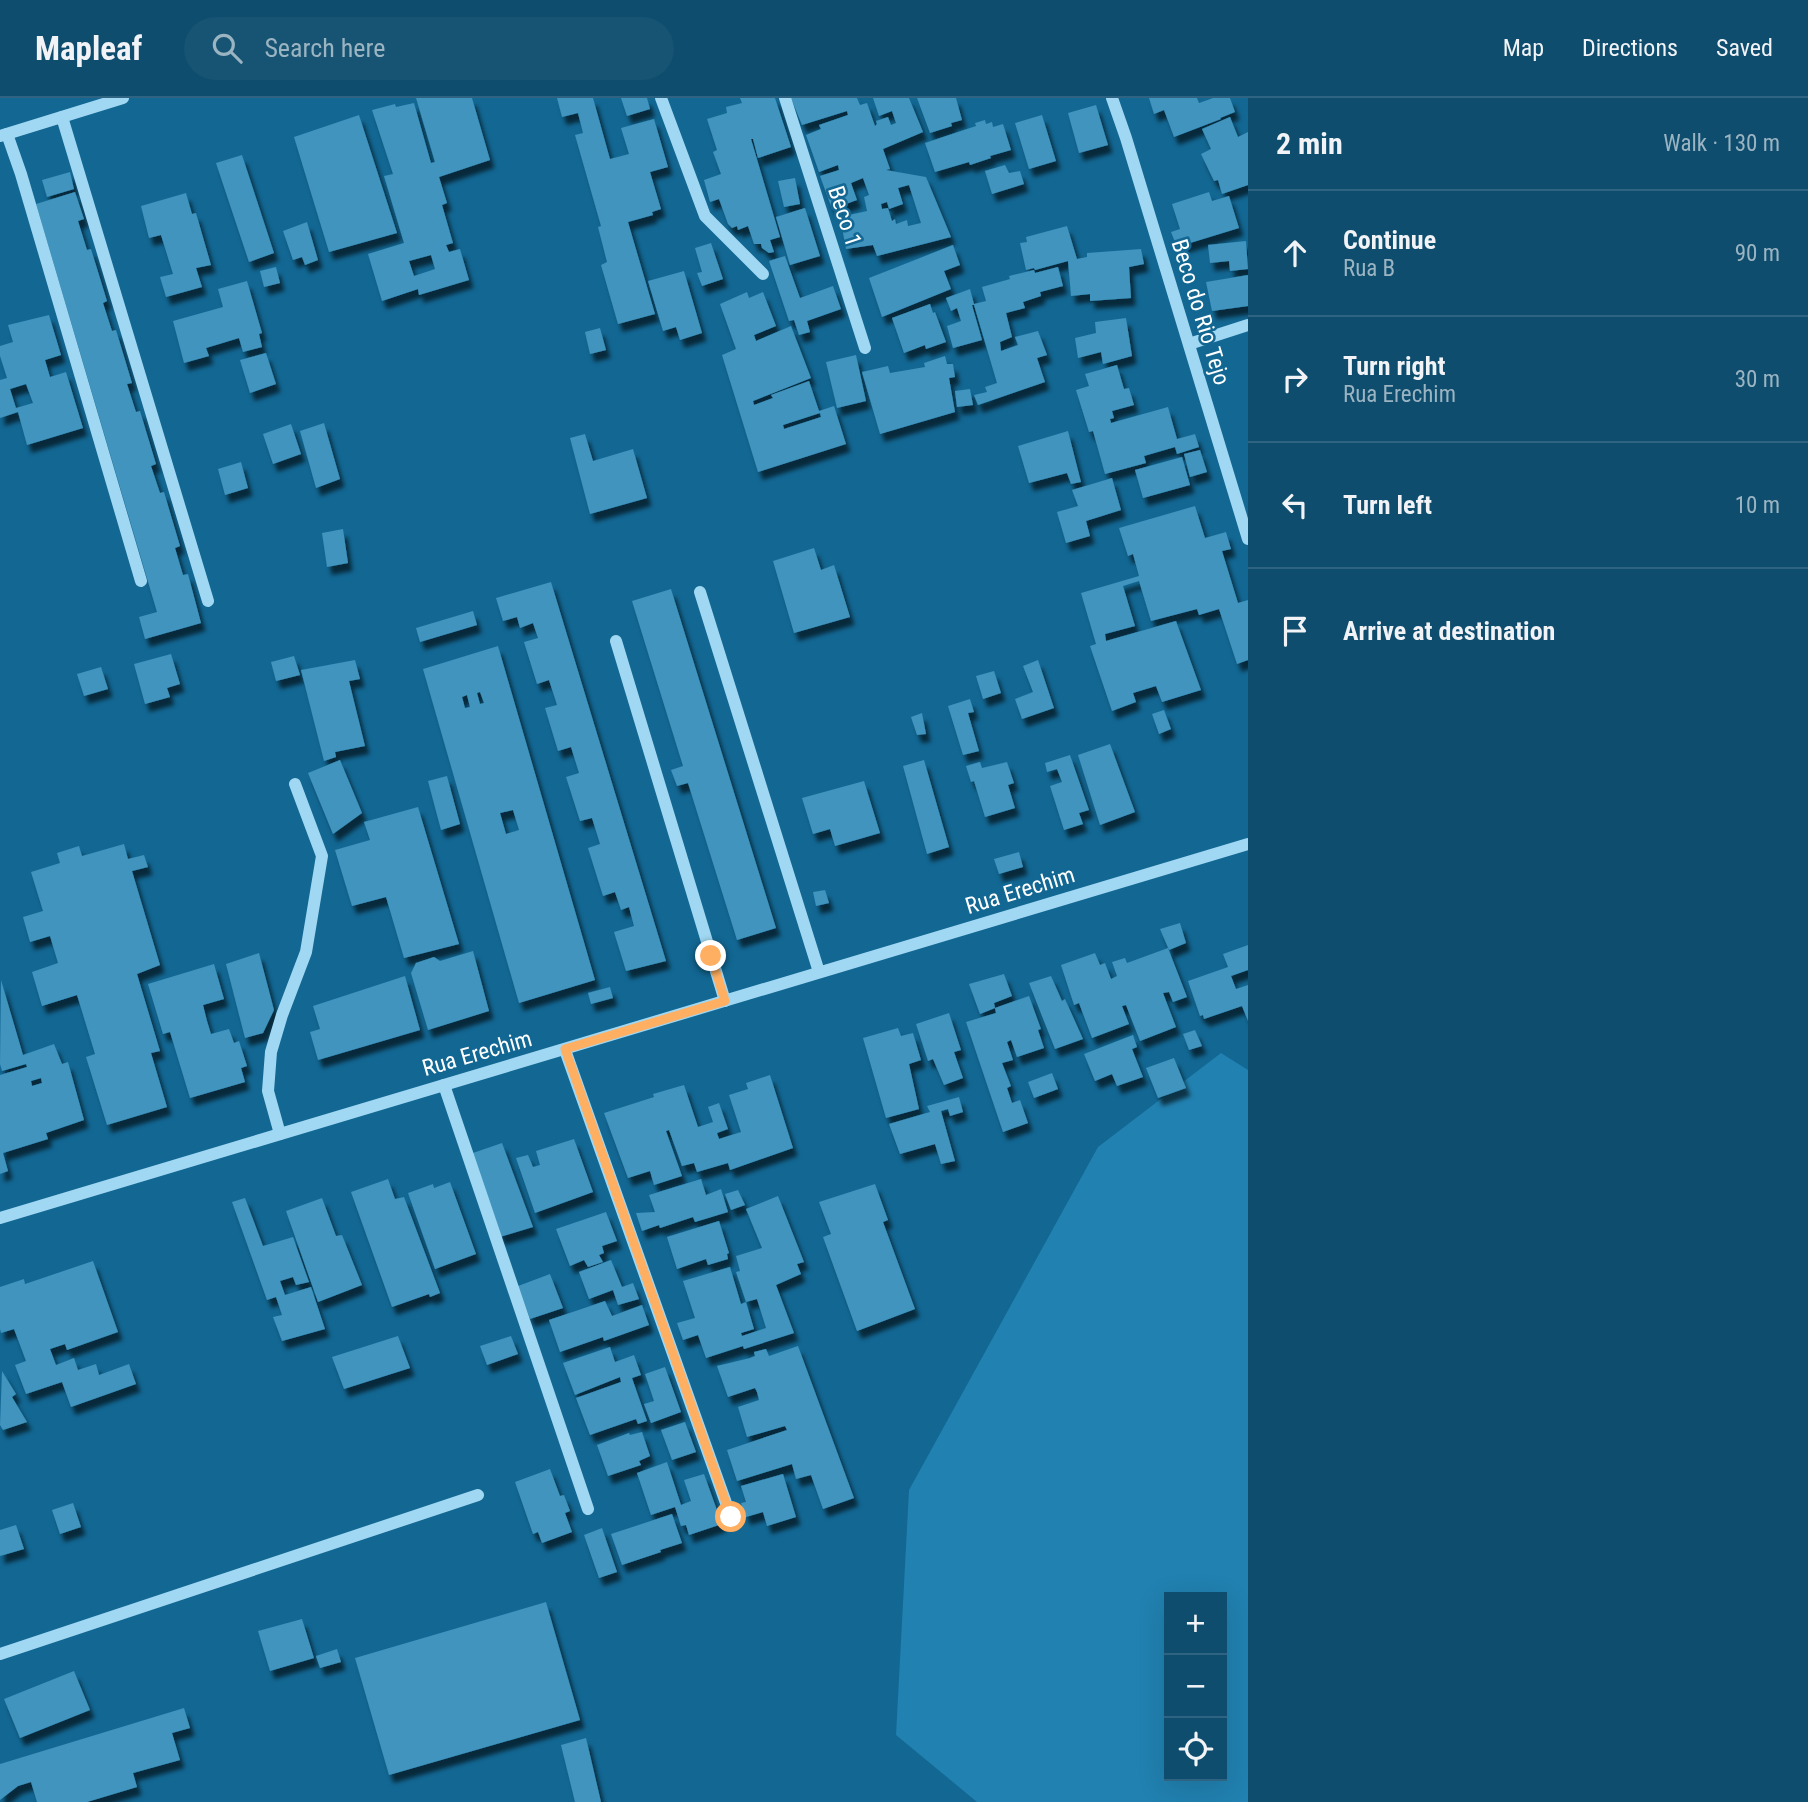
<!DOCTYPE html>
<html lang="en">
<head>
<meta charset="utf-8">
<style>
	:root { --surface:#0e4d6e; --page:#175473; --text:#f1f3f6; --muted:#9bb4c2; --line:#2e6481 }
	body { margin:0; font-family:"Roboto Condensed",sans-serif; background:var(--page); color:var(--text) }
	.controls { position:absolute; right:21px; bottom:21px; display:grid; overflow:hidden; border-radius:0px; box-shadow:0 7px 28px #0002 }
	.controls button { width:63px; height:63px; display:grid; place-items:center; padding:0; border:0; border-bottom:2px solid var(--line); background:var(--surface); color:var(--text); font:35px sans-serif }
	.stop { position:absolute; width:21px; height:21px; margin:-16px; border:5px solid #ffaf62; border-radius:50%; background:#fff }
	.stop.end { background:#ffaf62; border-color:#fff; box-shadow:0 2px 7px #0008 }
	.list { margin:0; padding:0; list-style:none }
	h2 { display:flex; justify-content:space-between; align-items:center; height:91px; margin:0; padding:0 28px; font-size:30px }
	h2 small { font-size:23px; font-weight:400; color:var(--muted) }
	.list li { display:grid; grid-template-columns:46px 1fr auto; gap:21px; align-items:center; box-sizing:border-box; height:126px; padding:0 28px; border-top:2px solid var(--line) }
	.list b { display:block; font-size:26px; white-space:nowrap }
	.list p { margin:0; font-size:23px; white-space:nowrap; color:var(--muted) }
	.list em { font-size:23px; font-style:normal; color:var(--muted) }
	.icon { flex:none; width:38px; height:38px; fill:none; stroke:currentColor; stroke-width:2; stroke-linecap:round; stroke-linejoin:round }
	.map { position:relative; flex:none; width:1248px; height:1704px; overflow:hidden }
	header { display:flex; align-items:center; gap:42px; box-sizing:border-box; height:98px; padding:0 35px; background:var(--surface); border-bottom:2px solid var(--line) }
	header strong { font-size:33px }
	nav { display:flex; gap:38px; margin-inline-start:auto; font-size:24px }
	.search { width:490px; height:63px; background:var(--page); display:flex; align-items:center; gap:18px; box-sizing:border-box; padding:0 24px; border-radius:38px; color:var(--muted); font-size:26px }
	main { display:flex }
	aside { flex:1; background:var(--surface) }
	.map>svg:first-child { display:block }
	.green { fill:#2181b0; fill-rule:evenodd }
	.building { fill:#3f94be; fill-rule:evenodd; filter:url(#shadow) }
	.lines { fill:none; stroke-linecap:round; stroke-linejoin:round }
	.minor { stroke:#a0d7f2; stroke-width:12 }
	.route { stroke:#ffaf62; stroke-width:9 }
	.labels { text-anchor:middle; stroke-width:5; stroke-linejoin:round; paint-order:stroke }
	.street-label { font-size:23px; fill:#fff; stroke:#126793 }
</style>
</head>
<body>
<header>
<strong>Mapleaf</strong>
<div class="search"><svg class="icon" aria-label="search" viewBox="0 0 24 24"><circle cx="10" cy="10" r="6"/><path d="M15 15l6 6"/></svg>Search here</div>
<nav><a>Map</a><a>Directions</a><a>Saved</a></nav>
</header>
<main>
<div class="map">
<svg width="1248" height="1704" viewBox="0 0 1248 1704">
	<defs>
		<filter id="shadow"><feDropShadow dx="4.5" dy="8" stdDeviation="2" flood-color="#0009"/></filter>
	</defs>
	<rect width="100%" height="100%" fill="#126793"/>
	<path class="green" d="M1221,955l27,17v732h-271l-81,-67 13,-245 189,-343zM1169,1499h53v179h-53z"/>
	<g class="building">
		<path d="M416,0h56l18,62 -51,17 8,26 -5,2 11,38 -7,2 3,7 11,-3 9,31 -50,15 -1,-6 -36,12 -14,-47 36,-11 -20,-67 9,-2 -21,-64 23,-6 1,3 18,-4 17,60 4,-1zM431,157l4,14 -21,7 -5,-15z"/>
		<polygon points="557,0 593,0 610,61 629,56 621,30 654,21 668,69 650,74 661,111 652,114 653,117 628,124 655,216 618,226 601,167 607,164 598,129 601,128 575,37 583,35 578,15 562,19"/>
		<polygon points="621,0 647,0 650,11 627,18"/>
		<polygon points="740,0 775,0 791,49 758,60 753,41 751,41 780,139 770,142 774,154 769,155 762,150 761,146 754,146 748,128 738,132 737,128 732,130 728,126 719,101 710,104 704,82 721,76 713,54 717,52 707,21 727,15 726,9 742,5"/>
		<path d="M791,0h66l3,7 7,-2 8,23 2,-2 -1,-3 12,-4 3,8 5,-2 -4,-12 -13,5 -6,-18h36l14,34 -40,17 7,20 -4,1 40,7 25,60 -74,19 -4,-11 -27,4 -6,-32 27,-6 -3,-14 5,-2 -6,-17 -12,5 6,17 -25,9 -12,-33 19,-6 -1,-5 -19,7 -13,-37 15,-6 -2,-4 29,-10 -1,-4 -45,14zM909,87l12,38 -13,3 -1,-6 -11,4 -1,-5 -3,2 -4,-13 -6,1 -1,-5 6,-2 2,7 14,-5 -5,-16z"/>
		<polygon points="917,0 956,0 962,22 951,25 952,28 930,35"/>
		<polygon points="1149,0 1197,0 1199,5 1213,0 1230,0 1235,14 1220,20 1221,21 1174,39 1164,12 1154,16"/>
		<polygon points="1096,7 1108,47 1079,55 1068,15"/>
		<polygon points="359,17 397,135 329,154 294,39"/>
		<polygon points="1042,17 1056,63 1029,71 1015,25"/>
		<polygon points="1230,19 1238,39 1248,34 1248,87 1222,96 1218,82 1214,83 1201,56 1211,51 1202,31"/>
		<polygon points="985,22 986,26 992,24 993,29 1003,26 1011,52 990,58 991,60 970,67 969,64 935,74 925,45 976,28 975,25"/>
		<polygon points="242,57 274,155 249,164 216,65"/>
		<polygon points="1005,67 1009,75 1020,73 1024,86 992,96 985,73"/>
		<polygon points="70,74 74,91 47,99 42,82"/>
		<polygon points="795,80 800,106 784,109 778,83"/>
		<polygon points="75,94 84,121 78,123 87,152 91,151 107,203 103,205 112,233 116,232 132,285 127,286 136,314 140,313 156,366 151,368 160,395 164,394 180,448 175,450 183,477 188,476 201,525 145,541 139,519 157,514 36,106"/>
		<polygon points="1209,94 1212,103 1229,98 1239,130 1177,149 1171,134 1180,131 1172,106"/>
		<polygon points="186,95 192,116 196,115 211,167 196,170 202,189 166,199 160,179 173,176 161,137 149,140 141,108"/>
		<polygon points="805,110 820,158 790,167 776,119"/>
		<polygon points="307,124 318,162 305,167 302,159 293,162 283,133"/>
		<polygon points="1067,128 1077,161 1087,159 1087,155 1141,151 1144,166 1129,169 1131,200 1090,203 1090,196 1071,198 1068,163 1035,172 1034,170 1026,172 1020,145 1027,144 1026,139"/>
		<polygon points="1246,143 1248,171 1230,173 1229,163 1210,165 1208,147"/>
		<polygon points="711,145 723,181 702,188 697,175 702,174 695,150"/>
		<polygon points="953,147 960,167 944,173 951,191 882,219 869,180"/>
		<polygon points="785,158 800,200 833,188 841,211 807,223 810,234 799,237 794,222 789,223 769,163"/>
		<polygon points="276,169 280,185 264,189 260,173"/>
		<polygon points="1058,169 1063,188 1040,194 1041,198 1023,204 1025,210 1006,215 1012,239 1000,244 1001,253 1018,247 1015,239 1038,233 1047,257 1037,260 1045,284 978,307 974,297 987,294 985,289 997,285 974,207 972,207 982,242 953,250 947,228 961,223 957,210 951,213 946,200 970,191 974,206 986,203 982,189 1010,181 1009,178 1034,172 1035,175"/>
		<polygon points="684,173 702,235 680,242 676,229 663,233 648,183"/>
		<polygon points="1248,177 1248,208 1212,213 1206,184"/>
		<polygon points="247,183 262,235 259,236 262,249 243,254 239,240 206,250 209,258 184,265 173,223 223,209 218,191"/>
		<path d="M747,194l2,6 14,-6 13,34 -22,9 2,6 35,-15 20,52 -58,23 1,4 19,-7 -2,-3 38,-14 10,30 15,-5 12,38 -88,28 -36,-117 14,-6 -16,-45zM820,315l1,4 -37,12 -1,-4z"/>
		<polygon points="930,206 933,215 935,214 946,244 926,251 925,247 904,255 892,220"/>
		<path d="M49,217l12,40 -16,5 5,17 16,-5 17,56 -56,17 -9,-33 -18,6v-38l7,-2 -7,-22v-10l13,-4 -5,-17zM26,286l7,19 -17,5 -6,-19z"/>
		<polygon points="1126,220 1132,258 1103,266 1101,254 1078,260 1075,240 1096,235 1095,224"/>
		<polygon points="600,230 606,252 590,256 585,234"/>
		<polygon points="266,255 276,286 250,295 240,262"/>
		<polygon points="856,257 866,303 837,310 826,264"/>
		<polygon points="945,258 947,266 953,266 955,279 949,280 955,314 880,336 862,274 888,268 890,275 925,269 924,265"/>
		<polygon points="1117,267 1124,291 1129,290 1134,307 1112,313 1114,320 1110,321 1111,325 1168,309 1177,341 1195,336 1199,349 1177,356 1175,349 1144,358 1146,365 1105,376 1093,333 1089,334 1076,292 1089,288 1085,276"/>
		<polygon points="970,291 973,307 957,309 955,293"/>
		<polygon points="324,325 340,381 316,390 300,333"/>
		<polygon points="291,326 301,356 273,366 263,336"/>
		<polygon points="1068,333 1081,384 1071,386 1067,375 1029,385 1018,348"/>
		<polygon points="585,336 593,363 633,351 647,400 590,416 570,340"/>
		<polygon points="1200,352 1207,374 1190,379 1184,356"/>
		<polygon points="1182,359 1190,387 1143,400 1135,372"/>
		<polygon points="241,364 248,390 225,397 218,371"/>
		<polygon points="1112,380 1121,412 1086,423 1090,438 1066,445 1057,414 1078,408 1072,392"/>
		<polygon points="1195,408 1205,440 1226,434 1231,451 1222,453 1238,505 1248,502 1248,562 1237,566 1219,511 1199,517 1197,511 1151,523 1139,483 1123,488 1135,528 1105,536 1106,543 1176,523 1201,592 1162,604 1156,588 1133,595 1136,604 1112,613 1090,548 1096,546 1081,495 1139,478 1133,456 1128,458 1119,430"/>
		<polygon points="343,431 348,465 327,469 322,435"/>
		<polygon points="814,450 821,472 834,467 850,519 794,535 773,463"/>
		<polygon points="551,484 666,863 626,873 614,834 634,828 629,809 621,812 615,794 603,798 588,750 600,746 592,720 580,723 566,679 579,675 571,649 558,653 545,610 557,607 549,582 537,586 524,544 538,540 533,525 520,530 517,519 503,523 496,500"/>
		<polygon points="671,491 776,830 737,842 688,685 677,688 671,672 683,668 632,503"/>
		<polygon points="473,513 477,527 420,544 416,530"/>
		<path d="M498,548l97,334 -76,23 -96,-334zM480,594l4,11 -4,1 -3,-11zM467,597l3,12 -5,1 -3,-11zM513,712l6,20 -13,4 -6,-21z"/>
		<polygon points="171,556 180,586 167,590 170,599 145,606 134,566"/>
		<polygon points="294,558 300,577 276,583 271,564"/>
		<polygon points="355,562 360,581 349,583 365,648 335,654 336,659 324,663 301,572"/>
		<polygon points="1038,562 1054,610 1022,621 1015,601 1033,594 1023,568"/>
		<polygon points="101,569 108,591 84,598 77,576"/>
		<polygon points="994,573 1001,595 983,601 976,578"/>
		<polygon points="970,601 974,614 968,615 979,653 963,657 948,608"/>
		<polygon points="1164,612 1171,631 1159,636 1152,616"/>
		<polygon points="922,615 926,636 917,637 911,619"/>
		<polygon points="1110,646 1135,714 1100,727 1078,657"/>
		<polygon points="1070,657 1089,712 1079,715 1083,726 1064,732 1050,688 1062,684 1057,671 1047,674 1045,665"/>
		<polygon points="340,662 362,715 333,736 308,675"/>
		<polygon points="924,662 949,749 927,756 903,668"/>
		<polygon points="980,664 982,670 1007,664 1014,685 1008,687 1015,710 985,719 974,683 971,684 966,668"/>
		<polygon points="447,678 460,726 441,732 428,683"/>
		<polygon points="864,683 880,735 835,748 830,731 813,736 802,700"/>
		<polygon points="418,709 459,846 404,860 386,799 352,808 335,752 370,742 364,724"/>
		<polygon points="124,746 128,761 144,757 148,769 132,773 160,867 137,876 160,953 151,955 167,1009 107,1027 86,959 95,956 77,897 42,908 32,874 58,865 50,838 30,844 23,819 43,813 31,774 60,765 57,755 79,748 82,758"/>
		<polygon points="1019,754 1023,769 999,776 994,761"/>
		<polygon points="825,792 829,805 816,808 813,794"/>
		<polygon points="1180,825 1186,845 1169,852 1160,831"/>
		<polygon points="1248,847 1248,872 1231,878 1236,891 1248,887 1248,923 1242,908 1204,921 1203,917 1200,918 1188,883 1228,869 1223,856"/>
		<polygon points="1168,850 1187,899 1173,904 1169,894 1163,895 1176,929 1140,943 1126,907 1122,908 1129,926 1092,940 1079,905 1074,907 1061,867 1095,855 1100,867 1105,865 1111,881 1117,878 1112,864 1125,860 1127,865"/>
		<polygon points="473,853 489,913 428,932 411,875 416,865 434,859 440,863"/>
		<polygon points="259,855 274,912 263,935 245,940 226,866"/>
		<polygon points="214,866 224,901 203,907 207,923 211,936 229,931 234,945 239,943 247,968 241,970 245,984 190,1000 170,934 163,936 148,886"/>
		<polygon points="1004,876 1012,898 994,905 995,910 1029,898 1041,931 1038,932 1044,950 1017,959 1011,942 1007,944 1013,962 1002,965 1011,988 1007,990 1012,1005 1020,1002 1028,1025 1003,1034 966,924 996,915 995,910 980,916 969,886"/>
		<polygon points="405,878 420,932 318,962 310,934 320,931 313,908"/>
		<polygon points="1051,878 1062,903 1065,901 1083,941 1055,951 1029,885"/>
		<path d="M1,882l22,75 31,-11 8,20 6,-2 16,58 -38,13 2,6 -45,14 5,18 -8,3v-99l27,-8 -1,-3 -24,7 -2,-7zM41,980l1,5 -10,3 -1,-5z"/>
		<polygon points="610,889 613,900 591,906 588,895"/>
		<polygon points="949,915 961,952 954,954 963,980 944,987 933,961 928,963 916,926"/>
		<polygon points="898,930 901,938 913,935 921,962 909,966 919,1011 886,1020 863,940"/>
		<polygon points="1195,932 1202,948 1189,952 1183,936"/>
		<polygon points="1133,937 1137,949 1132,951 1143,979 1117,988 1112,976 1095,983 1084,956"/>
		<polygon points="1174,960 1186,990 1158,1000 1146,970"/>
		<polygon points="1052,975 1058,991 1034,1000 1028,984"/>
		<polygon points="770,977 793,1050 730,1072 728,1065 697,1074 694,1065 682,1068 669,1032 666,1033 682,1078 654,1087 650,1073 628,1080 604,1015 654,999 653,996 684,987 698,1029 713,1024 708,1009 719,1005 728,1031 717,1035 719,1041 741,1034 729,997 748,991 746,985"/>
		<polygon points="959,999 963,1014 950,1018 948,1011 941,1013 955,1063 941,1066 935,1046 900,1056 889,1026 930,1014 927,1008"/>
		<polygon points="574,1041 593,1094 535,1115 516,1060 528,1057 533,1069 540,1067 536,1053"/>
		<polygon points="502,1045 533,1129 500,1139 470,1056"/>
		<polygon points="388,1081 395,1101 404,1099 440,1195 430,1199 429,1196 392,1209 351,1094"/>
		<polygon points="701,1081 706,1097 721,1091 728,1114 695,1124 693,1119 660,1130 659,1127 642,1133 636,1115 655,1114 649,1097"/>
		<polygon points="450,1084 476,1156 435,1171 408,1095 433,1086 434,1090"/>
		<polygon points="875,1086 888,1122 883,1124 915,1211 857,1233 823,1139 831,1136 819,1104"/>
		<polygon points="738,1092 745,1107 731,1112 725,1096"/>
		<path d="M778,1098l26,66 -7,2 4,10 -25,11 18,48 -50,16 -1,-3 -37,12 -8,-23 -15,5 -6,-17 18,-5 -12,-37 47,-14 11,37 5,-2 -10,-30 4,-1 -4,-15 26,-8 -16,-39zM757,1201l9,29 -24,8 -1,-3 13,-4 -8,-27z"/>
		<polygon points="245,1100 263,1148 293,1139 309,1184 296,1187 293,1179 280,1183 285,1197 311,1189 325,1231 282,1243 273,1219 282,1217 276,1199 267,1202 232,1104"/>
		<polygon points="322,1100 336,1138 342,1137 362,1187 318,1204 286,1113"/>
		<polygon points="606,1114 617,1143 602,1148 604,1155 599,1157 603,1164 588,1169 584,1162 570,1168 556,1131"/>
		<polygon points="719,1123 729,1155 727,1156 728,1161 708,1167 706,1161 677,1171 667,1139"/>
		<polygon points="611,1162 622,1189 633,1185 639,1201 618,1207 613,1192 589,1201 579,1174"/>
		<polygon points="93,1163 118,1234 67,1252 65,1246 50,1251 56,1267 74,1260 78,1272 96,1266 99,1277 129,1266 136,1286 71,1309 62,1284 26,1296 15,1267 26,1263 14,1231 1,1235 0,1231 0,1189 24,1181 25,1186"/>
		<polygon points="550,1176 563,1210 530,1221 518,1188"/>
		<polygon points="605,1203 612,1218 642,1207 649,1227 604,1243 603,1239 560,1254 549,1222"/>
		<polygon points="398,1238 410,1270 344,1291 332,1259"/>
		<polygon points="511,1238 518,1256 487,1267 480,1248"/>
		<polygon points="798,1248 854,1400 823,1411 811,1377 796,1381 792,1366 737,1383 727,1352 787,1332 785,1328 747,1339 738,1309 759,1302 757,1294 755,1290 728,1299 717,1268 750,1260 755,1258 754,1254 766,1251 769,1258"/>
		<polygon points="610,1249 615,1264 634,1257 641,1277 632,1280 647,1323 638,1326 636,1321 590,1337 576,1300 621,1284 620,1279 575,1297 563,1265"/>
		<polygon points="665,1269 681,1314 651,1325 644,1306 654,1303 645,1276"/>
		<polygon points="2,1273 16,1296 12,1299 27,1324 3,1332 0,1327"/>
		<polygon points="685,1324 696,1354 672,1362 661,1332"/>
		<polygon points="642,1334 650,1358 639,1363 641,1367 608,1378 597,1347 629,1335 630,1337"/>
		<polygon points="667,1364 681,1407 691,1403 684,1382 704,1376 722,1426 689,1437 686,1427 681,1428 675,1409 651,1417 637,1375"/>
		<polygon points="550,1371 560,1398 564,1397 570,1413 565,1415 572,1434 542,1445 538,1434 533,1436 515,1384"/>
		<polygon points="783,1376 796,1419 767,1428 763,1414 746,1419 741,1405 746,1404 741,1388"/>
		<polygon points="73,1405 81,1429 60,1436 52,1412"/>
		<polygon points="672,1416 682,1445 660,1452 661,1454 622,1467 611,1436"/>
		<polygon points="16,1427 24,1451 0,1458 0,1432"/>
		<polygon points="602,1430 617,1474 599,1480 584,1437"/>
		<polygon points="546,1504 580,1622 389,1677 355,1560"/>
		<polygon points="302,1521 314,1560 270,1573 258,1533"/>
		<polygon points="337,1551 341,1564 320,1570 316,1558"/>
		<polygon points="74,1573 90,1612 20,1640 4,1601"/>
		<polygon points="184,1610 190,1630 172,1635 180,1662 133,1675 137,1689 87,1704 37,1704 31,1684 18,1688 0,1702 0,1666"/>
		<polygon points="586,1640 601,1704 575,1704 561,1647"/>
	</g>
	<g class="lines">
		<g class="minor">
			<polyline points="661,0 705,118 763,176"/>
			<polyline points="785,0 865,250"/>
			<polyline points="1112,0 1126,40 1248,441"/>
			<polyline points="62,19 208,503"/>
			<polyline points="7,36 21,76 141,483"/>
			<polyline points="0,38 123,0"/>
			<polyline points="1189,246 1248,227"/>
			<polyline points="700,494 819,874"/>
			<polyline points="616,543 725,903"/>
			<polyline points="565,952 731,1419"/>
			<polyline points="444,987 588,1411"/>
			<polyline points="280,1036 268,993 271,954 282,917 306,854 322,758 295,686"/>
			<polyline points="0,1120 1248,746"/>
			<polyline points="0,1556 478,1397"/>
		</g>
	</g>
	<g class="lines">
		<polyline class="route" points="711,858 725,903 565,951 731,1419"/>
	</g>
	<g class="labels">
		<g class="street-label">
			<text transform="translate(845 118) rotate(72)" y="8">Beco 1</text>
			<text transform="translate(1201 214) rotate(73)" y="8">Beco do Rio Tejo</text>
			<text transform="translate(1020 792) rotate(-17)" y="8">Rua Erechim</text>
			<text transform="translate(477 955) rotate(-16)" y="8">Rua Erechim</text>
		</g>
	</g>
</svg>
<div class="controls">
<button>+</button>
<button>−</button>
<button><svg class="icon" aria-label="locate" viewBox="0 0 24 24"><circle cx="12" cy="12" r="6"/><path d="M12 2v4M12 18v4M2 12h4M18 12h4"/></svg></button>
</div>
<div class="stop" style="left:731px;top:1419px"></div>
<div class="stop end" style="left:711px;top:858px"></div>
</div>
<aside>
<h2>2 min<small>Walk · 130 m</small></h2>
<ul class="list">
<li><svg class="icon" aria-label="ahead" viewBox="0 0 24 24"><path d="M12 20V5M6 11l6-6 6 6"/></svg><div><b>Continue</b><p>Rua B</p></div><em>90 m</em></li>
<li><svg class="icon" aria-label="right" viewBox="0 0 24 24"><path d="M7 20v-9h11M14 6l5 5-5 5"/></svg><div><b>Turn right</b><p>Rua Erechim</p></div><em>30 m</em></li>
<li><svg class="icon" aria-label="left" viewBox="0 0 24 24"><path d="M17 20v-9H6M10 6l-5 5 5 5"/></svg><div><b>Turn left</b></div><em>10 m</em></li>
<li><svg class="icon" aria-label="arrive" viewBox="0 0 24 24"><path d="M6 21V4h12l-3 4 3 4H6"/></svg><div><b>Arrive at destination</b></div></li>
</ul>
</aside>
</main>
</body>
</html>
